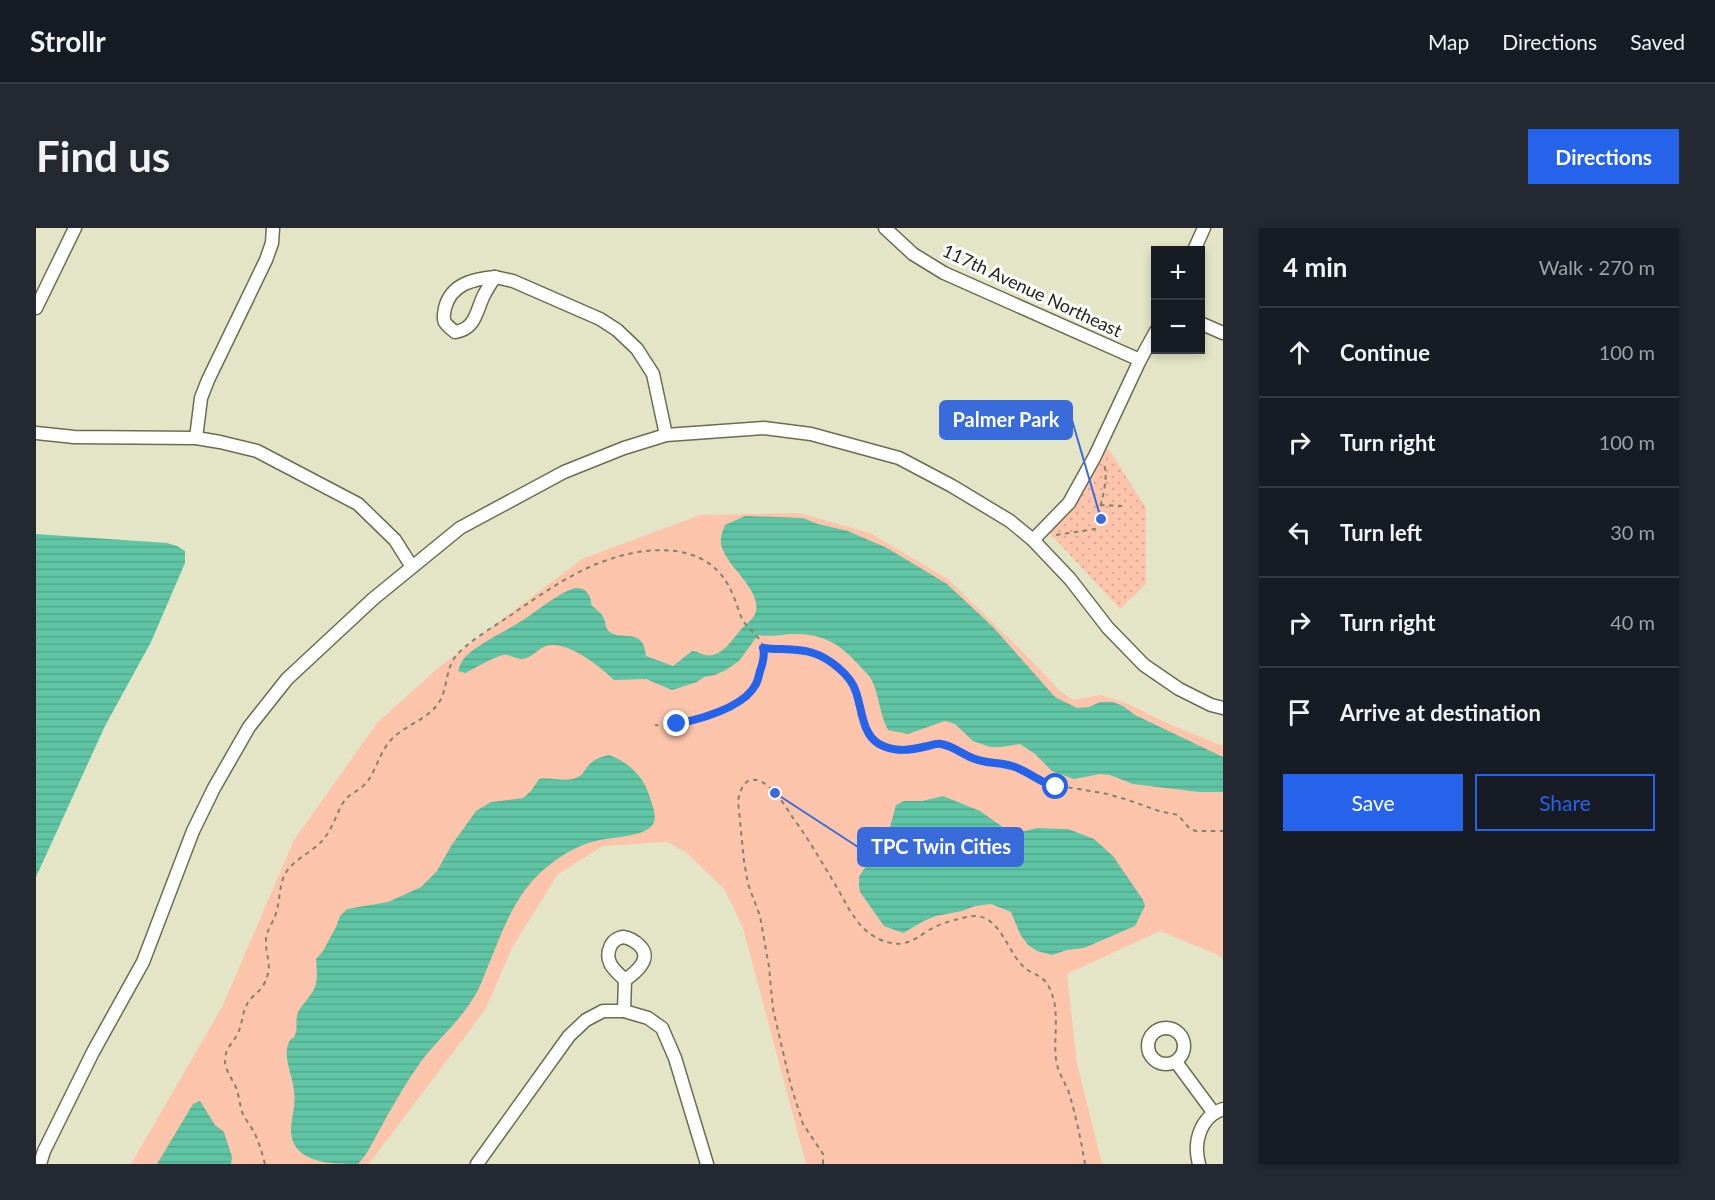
<!DOCTYPE html>
<html lang="en">
<head>
<meta charset="utf-8">
<style>
	:root { --surface:#171b24; --page:#242831; --text:#f1f3f6; --muted:#9ea1a6; --line:#363941; --accent:#2563eb }
	body { margin:0; font-family:Lato,sans-serif; background:var(--page); color:var(--text) }
	.controls { position:absolute; right:18px; top:18px; display:grid; overflow:hidden; border-radius:0px; box-shadow:0 3px 9px #0003 }
	.controls button { width:54px; height:54px; display:grid; place-items:center; padding:0; border:0; border-bottom:2px solid var(--line); background:var(--surface); color:var(--text); font:30px sans-serif }
	.stop { position:absolute; width:18px; height:18px; margin:-14px; border:4px solid #2563eb; border-radius:50%; background:#fff }
	.stop.end { background:#2563eb; border-color:#fff; box-shadow:0 2px 6px #0008 }
	.list { margin:0; padding:0; list-style:none }
	h2 { display:flex; justify-content:space-between; align-items:center; height:78px; margin:0; padding:0 24px; font-size:26px }
	h2 small { font-size:20px; font-weight:400; color:var(--muted) }
	.list li { display:grid; grid-template-columns:39px 1fr auto; gap:18px; align-items:center; box-sizing:border-box; height:90px; padding:0 24px; border-top:2px solid var(--line) }
	.list b { display:block; font-size:22px; white-space:nowrap }
	.list em { font-size:20px; font-style:normal; color:var(--muted) }
	.actions { display:flex; gap:12px; padding:18px 24px }
	.actions a { flex:1; padding:14px 0; border:2px solid var(--accent); border-radius:0px; text-align:center; font-size:21px; color:var(--accent) }
	.actions .main { background:var(--accent); color:#fff }
	.icon { flex:none; width:33px; height:33px; fill:none; stroke:currentColor; stroke-width:2; stroke-linecap:round; stroke-linejoin:round }
	.map { position:relative; flex:none; width:1187px; height:936px; overflow:hidden; border-radius:0px }
	header { display:flex; align-items:center; gap:36px; box-sizing:border-box; height:84px; padding:0 30px; background:var(--surface); border-bottom:2px solid var(--line) }
	header strong { font-size:28px }
	nav { display:flex; gap:33px; margin-inline-start:auto; font-size:21px }
	.intro { display:flex; align-items:center; justify-content:space-between; box-sizing:border-box; height:144px; padding:0 36px }
	h1 { margin:0; font-size:42px }
	.button { padding:15px 27px; border-radius:0px; background:var(--accent); color:#fff; font-size:21px; font-weight:700 }
	main { display:flex; gap:36px; padding:0 36px }
	aside { flex:1; background:var(--surface); border-radius:0px; box-shadow:0 3px 9px #0003 }
	.map>svg:first-child { display:block }
	.grass { fill:#fcc5ab }
	.park { fill:url(#park-dots) }
	.water { fill:url(#water-rules) }
	.lines { fill:none; stroke-linecap:round; stroke-linejoin:round }
	.street-casing { stroke:#6c6c51; stroke-width:15 }
	.path { stroke:#82826d; stroke-width:2; stroke-dasharray:4.5 4.5; stroke-linecap:butt }
	.street { stroke:#fff; stroke-width:12 }
	.route { stroke:#2563eb; stroke-width:8 }
	.labels { text-anchor:middle; stroke-width:6; stroke-linejoin:round; paint-order:stroke }
	.street-label { font-size:18px; fill:#25251a; stroke:#fff }
	.leader { fill:none; stroke:#396bdb; stroke-width:2 }
	.callout-dot { fill:#396bdb; stroke:#fff; stroke-width:2 }
	.callout { fill:#396bdb; stroke:#396bdb; stroke-width:2 }
	.callout-label { font-size:20px; text-anchor:middle; font-weight:bold; fill:#fff }
</style>
</head>
<body>
<header>
<strong>Strollr</strong>
<nav><a>Map</a><a>Directions</a><a>Saved</a></nav>
</header>
<div class="intro"><h1>Find us</h1><a class="button">Directions</a></div>
<main>
<div class="map">
<svg width="1187" height="936" viewBox="0 0 1187 936">
	<defs>
		<pattern id="park-dots" width="8" height="8" patternUnits="userSpaceOnUse" patternTransform="scale(1.5)"><rect width="8" height="8" fill="#fcc5ab"/><path d="M2 2h.1M6 6h.1" fill="none" stroke="#d8a993" stroke-width="1.8" stroke-linecap="round"/></pattern>
		<pattern id="water-rules" width="6" height="5" patternUnits="userSpaceOnUse" patternTransform="scale(1.5)"><rect width="6" height="5" fill="#5fc5a5"/><path d="M0 2.5h6" fill="none" stroke="#52a98d"/></pattern>
	</defs>
	<rect width="100%" height="100%" fill="#e4e5c6"/>
	<polygon class="grass" points="763,285 834,305 912,351 995,432 1023,462 1037,472 1064,467 1088,474 1133,496 1187,518 1187,732 1184,728 1124,703 1031,746 1041,835 1066,936 770,936 707,700 688,661 651,625 631,614 567,618 522,646 477,718 449,782 333,936 95,936 186,779 258,612 341,495 402,440 546,331 664,287"/>
	<polygon class="park" points="1072,220 1110,280 1110,356 1084,381 1012,303"/>
	<g class="water">
		<path d="M709,288l58,2 15,6 30,7 39,17 60,36 46,43 62,70 22,11 12,-1 11,-5h13l10,4 12,9 88,42v35h-24l-66,-8 -23,-9 -10,-1 -26,5 -22,-8 -17,-17 -15,-10 -19,3h-11l-17,-6 -18,-17 -10,-3 -37,13 -20,-4c-9,-16 -8,-36 -18,-53 -4,-5 -9,-9 -13,-14 -19,-21 -37,-30 -66,-29 -12,1 -22,3 -33,1l-19,26 -13,9 -11,5 -11,2 -7,5 -25,8 -26,-11 -32,1c-13,-13 -48,-41 -68,-34 -9,3 -15,13 -25,13 -5,0 -12,-5 -18,-4 -4,0 -33,15 -37,18l-8,-2c2,-6 4,-11 9,-16 17,-14 37,-23 56,-35 11,-7 44,-34 56,-32 8,1 13,10 12,17 5,4 11,8 13,14 2,3 1,7 3,10 10,15 37,-5 39,27l27,10 19,-15c6,0 8,3 13,4 15,3 25,-12 33,-22 4,-6 12,-11 16,-17 13,-24 -31,-51 -33,-73 -1,-6 2,-13 4,-18z"/>
		<polygon points="0,306 131,315 141,318 149,323 149,335 115,414 69,498 0,649"/>
		<path d="M573,527c24,9 37,25 43,49 2,6 4,13 2,18 -6,15 -41,15 -54,18 -24,5 -46,19 -63,36 -26,26 -37,62 -51,95 -4,10 -8,21 -14,29 -14,23 -36,41 -52,63 -15,21 -28,44 -40,66 -7,12 -12,25 -22,35 -26,0 -68,0 -67,-36 1,-13 5,-24 3,-37 -1,-15 -12,-34 -5,-49 3,-6 4,-1 6,-7 3,-7 0,-16 3,-23 3,-5 7,-10 11,-15 10,-12 8,-23 7,-38l7,-8 13,-24 4,-11 7,-7 41,-7 33,-15 16,-16 14,-25 25,-35 15,-9 32,-4 8,-7 8,-12c14,-2 28,4 39,-2 5,-2 6,-7 10,-11 6,-7 12,-9 21,-11z"/>
		<polygon points="907,568 944,583 968,600 981,605 1001,600 1032,601 1058,611 1077,628 1107,672 1109,678 1099,698 1048,720 1031,722 1016,727 1001,723 992,717 984,706 975,684 955,676 939,678 926,683 900,688 888,693 867,705 848,698 824,664 823,657 823,649 828,641 846,622 850,614 860,577 868,573 886,573"/>
		<polygon points="164,873 179,897 188,904 196,929 195,936 121,936 157,876"/>
	</g>
	<g class="lines">
		<defs>
			<g id="street">
				<polyline points="849,0 877,26 908,45 1104,132"/>
				<polyline points="1158,22 1168,0"/>
				<polyline points="459,49 477,53 564,91 581,102 601,121 617,146 630,207"/>
				<path d="M459,49c-4,6 -8,12 -11,18 -8,16 -8,34 -29,37 -11,-9 -13,-10 -10,-24 6,-24 28,-29 50,-31z"/>
				<polyline points="0,80 39,0"/>
				<polyline points="1164,95 1187,105"/>
				<polyline points="0,205 38,209 160,210 184,214 221,223 322,276 359,312 376,339"/>
				<polyline points="160,210 165,170 172,152 230,32 236,15 237,0"/>
				<polyline points="997,312 1033,275 1059,228 1104,132 1120,103"/>
				<path d="M587,709c7,1 12,4 17,9 13,13 -5,27 -15,34 -11,-10 -22,-19 -14,-35 3,-5 6,-7 12,-8z"/>
				<polyline points="588,783 589,752"/>
				<circle cx="1130" cy="818" r="18"/>
				<polyline points="1140,834 1177,884"/>
				<polyline points="4,936 8,923 57,824 107,734 157,603 178,560 213,499 251,451 337,371 424,300 528,244 588,220 630,207 728,200 775,206 863,230 916,258 974,293 997,312 1034,351 1072,400 1108,437 1143,461 1175,477 1187,480"/>
				<polyline points="441,936 533,808 550,792 567,783 588,783 612,790 626,800 639,830 671,936"/>
				<path d="M1163,936c-6,-22 1,-47 24,-55"/>
			</g>
		</defs>
		<use href="#street" class="street-casing"/>
		<g class="path">
			<polyline points="1064,277 1086,278"/>
			<path d="M1020,307l39,-6c3,-16 15,-50 9,-64"/>
			<polyline points="727,420 764,421 779,426 792,432 812,450 819,461 827,493 835,510 851,520 864,523 903,515 919,521 939,531 968,536 980,539 1011,556 1067,565 1089,571 1123,583 1142,587 1154,601 1160,603 1187,603"/>
			<path d="M229,936c-3,-11 -6,-22 -11,-32 -4,-7 -9,-13 -12,-20 -2,-7 -3,-15 -5,-22 -4,-11 -13,-20 -12,-32 1,-11 9,-16 13,-25 5,-10 4,-23 11,-32 4,-6 12,-10 15,-17 10,-19 1,-28 2,-44 0,-10 8,-18 10,-27 4,-12 3,-27 9,-39 10,-17 30,-22 41,-38 8,-11 11,-25 19,-36 5,-7 16,-10 22,-18 10,-13 13,-32 26,-44 13,-13 33,-18 45,-34 10,-14 7,-35 18,-48 11,-14 39,-30 55,-41 26,-18 53,-37 83,-50 48,-20 116,-28 139,30 4,9 6,19 11,27 6,9 18,16 20,27 1,7 -2,16 -4,23 -2,5 -3,11 -6,16 -17,24 -70,40 -99,37"/>
			<path d="M787,936v-10l-20,-30 -12,-38 -18,-77 -4,-42 -9,-51 -12,-32 -4,-23 -6,-60c3,-18 12,-29 30,-15 10,8 18,21 25,32 17,23 31,48 46,73 6,11 11,21 19,31 5,7 13,13 21,17 22,10 32,3 50,-9 9,-5 19,-9 30,-11 5,-2 12,-3 18,-3 25,3 31,38 48,52 9,7 19,8 24,19 12,23 4,49 7,72 1,12 9,23 13,34 7,23 12,47 16,71"/>
		</g>
		<use href="#street" class="street"/>
	</g>
	<g class="lines">
		<path class="route" d="M641,496c23,-5 67,-16 79,-40 2,-4 3,-9 4,-13 3,-8 5,-16 3,-23 17,2 34,0 50,5 16,5 38,22 43,39 6,17 6,42 23,52 16,9 32,6 49,2 5,-1 9,-3 13,-2 13,2 22,11 34,15 13,5 27,3 40,8 14,5 26,16 41,20"/>
	</g>
	<g class="labels">
		<g class="street-label">
			<text transform="translate(996 63) rotate(25)" y="6">117th Avenue Northeast</text>
		</g>
	</g>
	<path class="leader" d="M1065 291L1036 192M739 565L822 619"/>
	<g class="callout-dot">
		<circle cx="1065" cy="291" r="6"/>
		<circle cx="739" cy="565" r="6"/>
	</g>
	<g class="callout">
		<rect x="904" y="173" width="132" height="38" rx="6"/>
		<rect x="822" y="600" width="165" height="38" rx="6"/>
	</g>
	<g class="callout-label">
		<text x="970" y="199">Palmer Park</text>
		<text x="905" y="626">TPC Twin Cities</text>
	</g>
</svg>
<div class="controls">
<button>+</button>
<button>−</button>
</div>
<div class="stop" style="left:1020px;top:559px"></div>
<div class="stop end" style="left:641px;top:496px"></div>
</div>
<aside>
<h2>4 min<small>Walk · 270 m</small></h2>
<ul class="list">
<li><svg class="icon" aria-label="ahead" viewBox="0 0 24 24"><path d="M12 20V5M6 11l6-6 6 6"/></svg><div><b>Continue</b></div><em>100 m</em></li>
<li><svg class="icon" aria-label="right" viewBox="0 0 24 24"><path d="M7 20v-9h11M14 6l5 5-5 5"/></svg><div><b>Turn right</b></div><em>100 m</em></li>
<li><svg class="icon" aria-label="left" viewBox="0 0 24 24"><path d="M17 20v-9H6M10 6l-5 5 5 5"/></svg><div><b>Turn left</b></div><em>30 m</em></li>
<li><svg class="icon" aria-label="right" viewBox="0 0 24 24"><path d="M7 20v-9h11M14 6l5 5-5 5"/></svg><div><b>Turn right</b></div><em>40 m</em></li>
<li><svg class="icon" aria-label="arrive" viewBox="0 0 24 24"><path d="M6 21V4h12l-3 4 3 4H6"/></svg><div><b>Arrive at destination</b></div></li>
</ul>
<div class="actions"><a class="main">Save</a><a>Share</a></div>
</aside>
</main>
</body>
</html>
